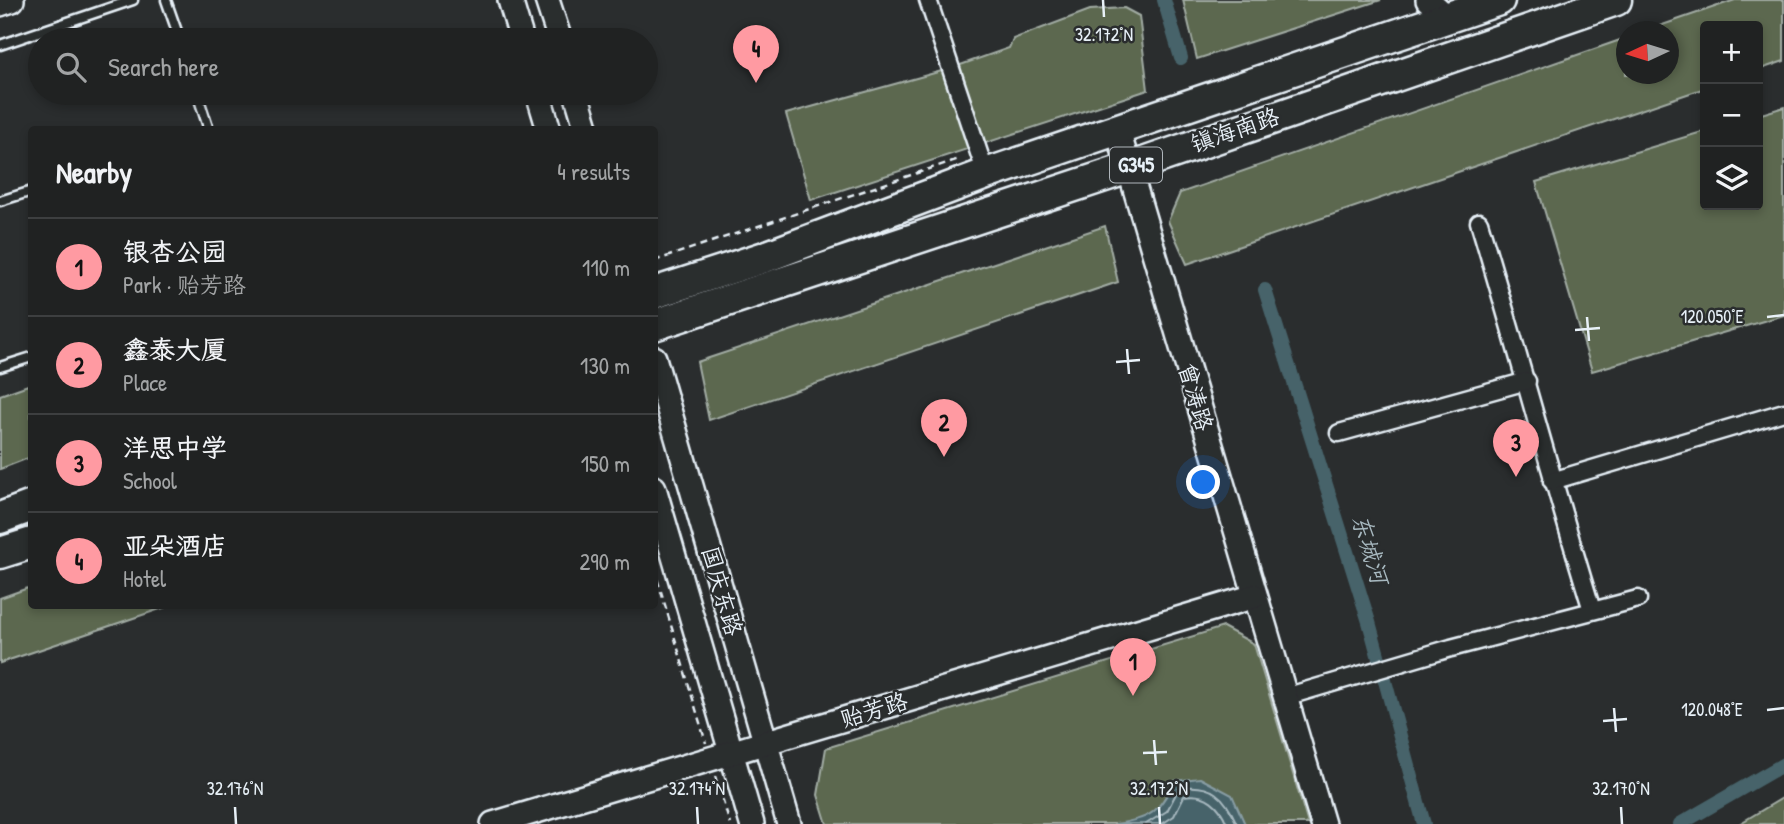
<!DOCTYPE html>
<html lang="en">
<head>
<meta charset="utf-8">
<style>
	:root { --surface:#202222; --page:#282a2a; --text:#f1f3f6; --muted:#a2a4a5; --line:#3d3f40; --accent:#ff9aa2 }
	body { margin:0; font-family:"Patrick Hand","LXGW WenKai TC",sans-serif; background:var(--page); color:var(--text) }
	.controls { position:absolute; right:21px; top:21px; display:grid; overflow:hidden; border-radius:7px; box-shadow:0 4px 10px #0003 }
	.controls button { width:63px; height:63px; display:grid; place-items:center; padding:0; border:0; border-bottom:2px solid var(--line); background:var(--surface); color:var(--text); font:35px sans-serif }
	.compass { position:absolute; left:1616px; top:21px; width:63px; height:63px; border-radius:50%; background:var(--surface); box-shadow:0 4px 10px #0003; rotate:266deg }
	.you { position:absolute; left:1204px; top:483px; width:24px; height:24px; margin:-18px; border:5px solid #fff; border-radius:50%; background:#1a73e8; box-shadow:0 0 0 10px #1a73e833 }
	.badge { display:grid; place-items:center; width:46px; height:46px; border-radius:50%; background:var(--accent); color:#111; font-size:23px; font-weight:700 }
	.pin { position:absolute; translate:-50% -58px; filter:drop-shadow(0 2px 4px #0008) }
	.pin::after { content:''; position:absolute; top:37px; width:24px; height:21px; background:inherit; clip-path:polygon(0 0,100% 0,50% 100%) }
	.list { margin:0; padding:0; list-style:none }
	h2 { display:flex; justify-content:space-between; align-items:center; height:91px; margin:0; padding:0 28px; font-size:30px }
	h2 small { font-size:23px; font-weight:400; color:var(--muted) }
	.list li { display:grid; grid-template-columns:46px 1fr auto; gap:21px; align-items:center; box-sizing:border-box; height:98px; padding:0 28px; border-top:2px solid var(--line) }
	.list b { display:block; font-size:26px; white-space:nowrap }
	.list p { margin:0; font-size:23px; white-space:nowrap; color:var(--muted) }
	.list em { font-size:23px; font-style:normal; color:var(--muted) }
	.icon { flex:none; width:38px; height:38px; fill:none; stroke:currentColor; stroke-width:2; stroke-linecap:round; stroke-linejoin:round }
	.map { position:relative; flex:none; width:1784px; height:824px; overflow:hidden }
	.search { position:absolute; background:var(--surface); box-shadow:0 4px 10px #0003; left:28px; top:28px; width:630px; height:77px; display:flex; align-items:center; gap:18px; box-sizing:border-box; padding:0 24px; border-radius:38px; color:var(--muted); font-size:26px }
	.panel { position:absolute; background:var(--surface); box-shadow:0 4px 10px #0003; left:28px; top:126px; width:630px; height:483px; border-radius:7px }
	.map>svg:first-child { display:block }
	.green { fill:#5c6850; stroke:#a2aca4; stroke-width:2 }
	.water { fill:#46636a; stroke:#879ca3; stroke-width:2 }
	.lines { fill:none; stroke-linecap:round; stroke-linejoin:round }
	.shore { stroke:#a7b8bf; stroke-width:2 }
	.canal { stroke:#46636a; stroke-width:14 }
	.lane-casing { stroke:#e8f1f8; stroke-width:13 }
	.street-casing { stroke:#e8f1f8; stroke-width:21 }
	.secondary-casing { stroke:#e8f1f8; stroke-width:28 }
	.highway-casing { stroke:#e8f1f8; stroke-width:35 }
	.path { stroke:#e8f1f8; stroke-width:2.5; stroke-dasharray:7 5; stroke-linecap:butt }
	.lane { stroke:#2a2d2e; stroke-width:8 }
	.street { stroke:#2a2d2e; stroke-width:16 }
	.secondary { stroke:#2a2d2e; stroke-width:23 }
	.highway { stroke:#2a2d2e; stroke-width:30 }
	.ticks { fill:none; stroke:#e8f1f8; stroke-width:2.5 }
	.labels { text-anchor:middle; stroke-width:5; stroke-linejoin:round; paint-order:stroke }
	.shield { fill:#2a2d2e; stroke:#afb6bb; stroke-width:2 }
	.shield-label { font-size:21px; font-weight:bold; fill:#e8f1f8 }
	.street-label { font-size:23px; fill:#e8f1f8; stroke:#2a2d2e }
	.water-label { font-size:24px; font-style:italic; fill:#a7b8bf; stroke:#2a2d2e }
	.ticks-label { font-size:18px; text-anchor:middle; fill:#e8f1f8; stroke:#2a2d2e; stroke-width:5; stroke-linejoin:round; paint-order:stroke }
</style>
</head>
<body>
<div class="map">
<svg width="1784" height="824" viewBox="0 0 1784 824">
	<rect width="100%" height="100%" fill="#2a2d2e"/>
	<filter id="ink" filterUnits="userSpaceOnUse"><feTurbulence type="fractalNoise" baseFrequency=".0143" numOctaves="2"/><feDisplacementMap in="SourceGraphic" scale="14" xChannelSelector="R" yChannelSelector="G"/><feConvolveMatrix kernelMatrix="1 2 1 2 8 2 1 2 1" color-interpolation-filters="sRGB"/></filter>
	<g filter="url(#ink)">
		<g class="green">
			<polygon points="1183,0 1381,0 1197,59"/>
			<polygon points="1735,0 1784,0 1784,61 1758,70 1758,26 1705,26 1705,88 1187,264 1168,221 1180,193 1626,38 1626,74 1668,74 1668,32 1645,31"/>
			<polygon points="1124,8 1139,16 1148,90 811,200 786,114 949,69 1009,48 1013,39 1090,10"/>
			<polygon points="1784,107 1784,315 1592,371 1536,182 1705,131 1705,205 1758,205 1758,115"/>
			<polygon points="1105,226 1118,282 709,420 697,362"/>
			<polygon points="31,384 31,457 0,469 0,395"/>
			<polygon points="31,587 32,606 169,606 0,663 0,598"/>
			<polygon points="1223,627 1254,644 1308,824 827,824 818,795 826,748"/>
			<polygon points="1784,797 1784,824 1739,824"/>
		</g>
		<path class="water" d="M1200,778l32,17 13,29h-130c36,-6 43,-10 59,-43z"/>
		<g class="lines">
			<g class="shore">
				<path d="M1146,824l21,-13 12,-23c32,-6 46,8 58,36"/>
				<path d="M1162,824l12,-8 10,-20c22,-4 36,9 43,28"/>
			</g>
			<g class="canal">
				<polyline points="1164,0 1181,58"/>
				<polyline points="1265,290 1369,622 1424,824"/>
				<polyline points="1680,824 1784,764"/>
			</g>
			<defs>
				<g id="lane">
					<polyline points="166,0 180,40"/>
					<polyline points="0,45 133,0"/>
					<polyline points="197,93 209,130"/>
					<polyline points="0,201 32,191"/>
					<polyline points="0,367 32,357"/>
				</g>
				<g id="street">
					<polyline points="928,0 986,174"/>
					<path d="M1479,222c39,129 73,259 113,388"/>
					<polyline points="1339,433 1527,381"/>
					<polyline points="1552,481 1784,412"/>
					<polyline points="1285,697 1451,648 1638,599"/>
				</g>
				<g id="secondary">
					<polyline points="510,0 522,40"/>
					<polyline points="547,0 560,40"/>
					<polyline points="1428,0 1448,18"/>
					<polyline points="0,4 12,0"/>
					<polyline points="538,93 549,130"/>
					<polyline points="576,93 587,130"/>
					<polyline points="1118,131 1323,824"/>
					<polyline points="654,358 789,824"/>
					<polyline points="654,488 752,824"/>
					<polyline points="493,824 1255,596"/>
				</g>
				<g id="highway">
					<polyline points="654,293 765,257 986,174 1499,0"/>
					<polyline points="654,325 1129,168 1616,0"/>
					<polyline points="0,518 32,506"/>
					<polyline points="0,553 32,543"/>
				</g>
			</defs>
			<use href="#lane" class="lane-casing"/>
			<use href="#street" class="street-casing"/>
			<use href="#secondary" class="secondary-casing"/>
			<use href="#highway" class="highway-casing"/>
			<g class="path">
				<polyline points="654,261 959,159"/>
				<polyline points="654,568 706,743"/>
				<polyline points="715,776 730,824"/>
			</g>
			<use href="#lane" class="lane"/>
			<use href="#street" class="street"/>
			<use href="#secondary" class="secondary"/>
			<use href="#highway" class="highway"/>
		</g>
	</g>
	<path class="ticks" d="M1103,0l1,17M1587,317l2,24M1767,317l17,-2M1575,330l25,-2M1127,349l2,25M1116,362l24,-2M1614,708l2,24M1767,710l17,-2M1603,721l24,-2M1154,740l2,25M1143,753l24,-1M235,807l1,17M697,807l1,17M1159,807l1,17M1621,807l1,17"/>
	<g class="labels">
		<rect class="shield" x="1110" y="147.5" width="52" height="35" rx="5"/>
		<g class="shield-label">
			<text x="1136" y="172">G345</text>
		</g>
		<g class="street-label">
			<text transform="translate(1235 130) rotate(-19)" y="8">镇海南路</text>
			<text transform="translate(1196 397) rotate(74)" y="8">曾涛路</text>
			<text transform="translate(722 591) rotate(74)" y="8">国庆东路</text>
			<text transform="translate(874 710) rotate(-17)" y="8">贻芳路</text>
		</g>
		<g class="water-label">
			<text transform="translate(1370 549) rotate(73)" y="8">东城河</text>
		</g>
	</g>
	<g class="ticks-label">
		<text x="1104" y="41">32.172°N</text>
		<text x="1712" y="323">120.050°E</text>
		<text x="1712" y="716">120.048°E</text>
		<text x="235" y="795">32.176°N</text>
		<text x="697" y="795">32.174°N</text>
		<text x="1159" y="795">32.172°N</text>
		<text x="1621" y="795">32.170°N</text>
	</g>
</svg>
<div class="controls">
<button>+</button>
<button>−</button>
<button><svg class="icon" aria-label="layers" viewBox="0 0 24 24"><path d="M12 4l9 5-9 5-9-5zM3 14l9 5 9-5"/></svg></button>
</div>
<svg class="compass" viewBox="-18 -18 36 36"><path d="M0-13l5 13h-10z" fill="#e53935"/><path d="M0 13l5-13h-10z" fill="#a2a4a5"/></svg>
<div class="you"></div>
<div class="pin badge" style="left:1133px;top:696px">1</div>
<div class="pin badge" style="left:944px;top:457px">2</div>
<div class="pin badge" style="left:1516px;top:477px">3</div>
<div class="pin badge" style="left:756px;top:83px">4</div>
<div class="search"><svg class="icon" aria-label="search" viewBox="0 0 24 24"><circle cx="10" cy="10" r="6"/><path d="M15 15l6 6"/></svg>Search here</div>
<section class="panel">
<h2>Nearby<small>4 results</small></h2>
<ul class="list">
<li><span class="badge">1</span><div><b>银杏公园</b><p>Park · 贻芳路</p></div><em>110 m</em></li>
<li><span class="badge">2</span><div><b>鑫泰大厦</b><p>Place</p></div><em>130 m</em></li>
<li><span class="badge">3</span><div><b>洋思中学</b><p>School</p></div><em>150 m</em></li>
<li><span class="badge">4</span><div><b>亚朵酒店</b><p>Hotel</p></div><em>290 m</em></li>
</ul>
</section>
</div>
</body>
</html>
